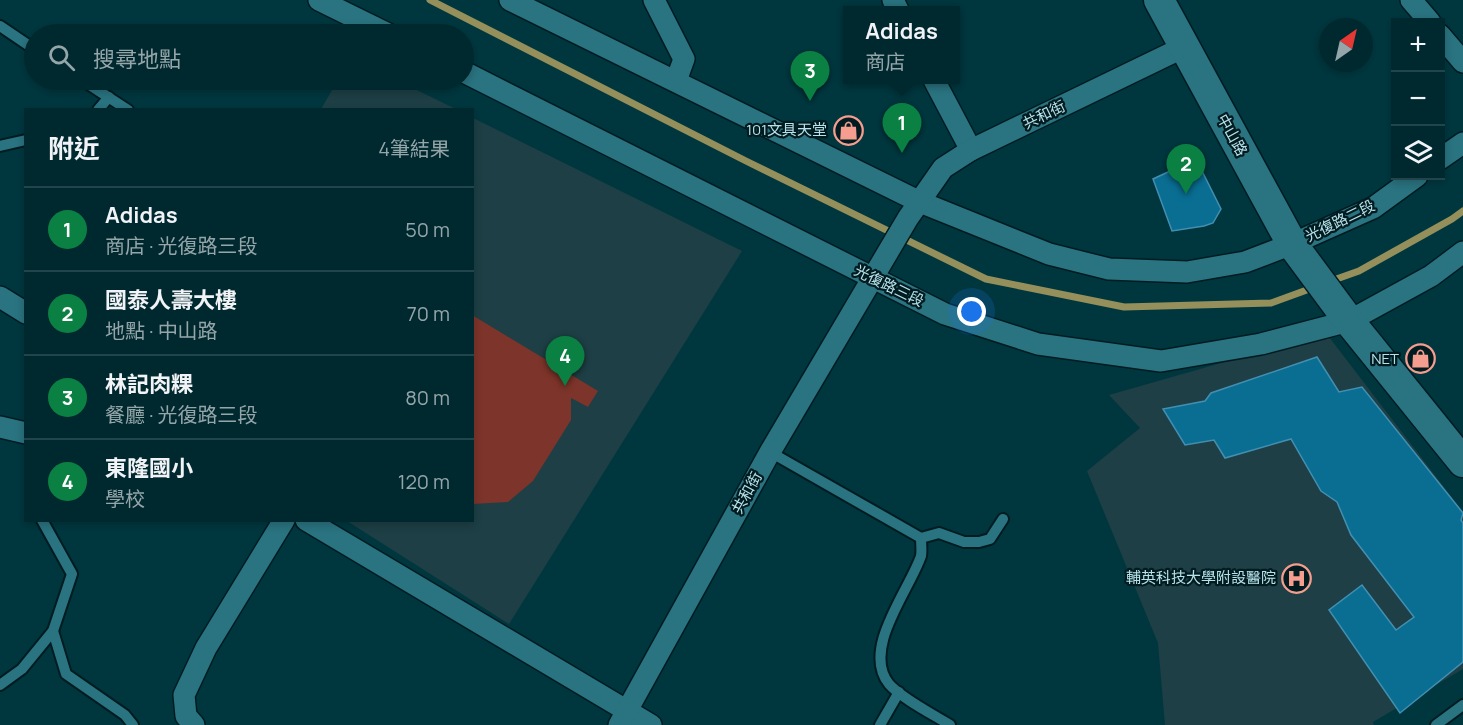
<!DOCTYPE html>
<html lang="zh-TW">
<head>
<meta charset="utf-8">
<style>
	:root { --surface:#00292f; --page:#0e353b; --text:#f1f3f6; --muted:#95a6aa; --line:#22454b; --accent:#0b8043 }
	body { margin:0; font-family:Manrope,"Noto Sans TC",sans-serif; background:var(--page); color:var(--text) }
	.controls { position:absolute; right:18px; top:18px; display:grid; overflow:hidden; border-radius:0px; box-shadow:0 3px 9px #0003 }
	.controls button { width:54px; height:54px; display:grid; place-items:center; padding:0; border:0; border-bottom:2px solid var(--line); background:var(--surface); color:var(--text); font:30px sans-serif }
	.compass { position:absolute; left:1319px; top:18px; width:54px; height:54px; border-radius:50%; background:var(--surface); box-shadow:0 3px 9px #0003; rotate:34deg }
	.you { position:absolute; left:972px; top:312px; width:21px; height:21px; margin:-15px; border:4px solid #fff; border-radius:50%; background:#1a73e8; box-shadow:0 0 0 9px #1a73e833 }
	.badge { display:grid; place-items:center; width:39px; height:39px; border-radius:50%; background:var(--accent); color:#fff; font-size:20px; font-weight:700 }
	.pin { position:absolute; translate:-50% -50px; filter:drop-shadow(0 2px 3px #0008) }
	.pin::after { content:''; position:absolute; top:32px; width:21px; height:18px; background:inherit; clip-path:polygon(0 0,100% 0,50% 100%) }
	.popup { position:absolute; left:843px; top:6px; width:117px; height:78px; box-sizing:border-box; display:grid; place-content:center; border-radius:0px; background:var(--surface); filter:drop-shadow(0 2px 4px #0005); font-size:20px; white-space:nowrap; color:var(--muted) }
	.popup b { font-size:22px; color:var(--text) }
	.popup::after { content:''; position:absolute; left:50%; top:100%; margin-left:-12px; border:12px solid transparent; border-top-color:var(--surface) }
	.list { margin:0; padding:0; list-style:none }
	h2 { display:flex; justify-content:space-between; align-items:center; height:78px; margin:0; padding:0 24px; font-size:26px }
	h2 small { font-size:20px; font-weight:400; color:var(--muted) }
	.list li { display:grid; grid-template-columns:39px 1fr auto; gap:18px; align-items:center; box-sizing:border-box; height:84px; padding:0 24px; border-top:2px solid var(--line) }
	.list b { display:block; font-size:22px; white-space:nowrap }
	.list p { margin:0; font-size:20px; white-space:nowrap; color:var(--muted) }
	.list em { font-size:20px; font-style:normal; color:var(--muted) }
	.icon { flex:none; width:33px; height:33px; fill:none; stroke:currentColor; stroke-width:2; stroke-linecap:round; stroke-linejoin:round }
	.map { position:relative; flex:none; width:1463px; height:725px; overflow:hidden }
	.search { position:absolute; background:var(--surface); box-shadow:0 3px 9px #0003; left:24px; top:24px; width:450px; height:66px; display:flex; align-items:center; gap:15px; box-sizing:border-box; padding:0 21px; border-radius:33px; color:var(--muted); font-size:22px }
	.panel { position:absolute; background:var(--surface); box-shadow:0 3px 9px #0003; left:24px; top:108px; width:450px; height:414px; border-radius:0px }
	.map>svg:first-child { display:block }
	.built { fill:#1d3f45 }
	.green { fill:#7d342a }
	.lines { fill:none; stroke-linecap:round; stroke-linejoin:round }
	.stream { stroke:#95905b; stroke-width:7 }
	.building { fill:#096e92; stroke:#438fb2; stroke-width:1.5 }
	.service-casing { stroke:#001c21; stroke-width:14 }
	.minor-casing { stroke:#001c21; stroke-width:24 }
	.secondary-casing { stroke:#001c21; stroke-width:33 }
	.service { stroke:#2a7380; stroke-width:10 }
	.minor { stroke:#2a7380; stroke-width:21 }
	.secondary { stroke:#2a7380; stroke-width:30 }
	.labels { text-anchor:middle; stroke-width:4.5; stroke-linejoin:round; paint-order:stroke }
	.street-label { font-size:15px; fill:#b7e2ea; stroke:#001c21 }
	.poi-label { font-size:15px; fill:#b7e2ea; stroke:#001c21; text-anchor:end }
</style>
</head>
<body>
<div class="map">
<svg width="1463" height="725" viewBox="0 0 1463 725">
	<rect width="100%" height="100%" fill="#00373f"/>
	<g class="built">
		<polygon points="338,80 396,80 456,109 321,109"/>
		<polygon points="473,118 742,251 509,624 347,521 472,520"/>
		<polygon points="1326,333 1463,512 1463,669 1373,722 1374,725 1165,725 1158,643 1087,471 1140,428 1109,395"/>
	</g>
	<polygon class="green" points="472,315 598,391 588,407 571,398 571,420 533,481 508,502 473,504"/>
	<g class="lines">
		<g class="stream">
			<polyline points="430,0 746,161 986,279 1124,307 1271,303 1315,287"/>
			<polyline points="1328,282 1359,271 1452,219 1463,211"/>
		</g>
	</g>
	<g class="building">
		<polygon points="1196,159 1221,209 1213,223 1204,226 1172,231 1153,179"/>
		<polygon points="1317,357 1339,392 1362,387 1463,513 1461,520 1463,523 1463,662 1400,713 1329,610 1362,585 1396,630 1414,617 1351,535 1337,502 1321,491 1291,439 1225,458 1214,440 1185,445 1163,409 1205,401 1211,393"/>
	</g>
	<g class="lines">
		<defs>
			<g id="service">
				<polyline points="0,26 34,49"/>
				<polyline points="82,80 128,110"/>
				<polyline points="98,110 109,97"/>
				<polyline points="0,146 26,140"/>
				<polyline points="770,452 921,538"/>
				<polyline points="53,631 66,674 125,715 133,725"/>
				<polyline points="0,685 22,669 53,631 72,574 42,520"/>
				<polyline points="880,725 899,692"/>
				<path d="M950,725c-16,-10 -49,-27 -61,-41 -28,-35 20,-93 32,-128 1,-5 0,-12 0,-18l18,-5 25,9h15l11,-3 13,-20"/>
				<polyline points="1436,725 1463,705"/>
			</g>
			<g id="minor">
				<polyline points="319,0 388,34"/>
				<polyline points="510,0 920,202 1049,254 1109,269 1187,272 1245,262 1292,244 1373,208 1417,176"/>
				<polyline points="654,0 684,59 676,81"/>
				<polyline points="893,0 898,10"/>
				<polyline points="1411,0 1430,22"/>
				<polyline points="1440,35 1463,62"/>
				<polyline points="464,72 945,314 1038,344 1161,361 1261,344 1349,321 1431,276 1463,252"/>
				<polyline points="934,80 971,150"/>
				<polyline points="1440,159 1463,143"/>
				<polyline points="0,297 26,313"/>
				<polyline points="0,427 26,433"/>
				<polyline points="306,520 651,725"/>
				<polyline points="194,725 186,716 184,695 206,648 284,520"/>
				<polyline points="619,725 770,452 908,218 943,168 971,150 1184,47"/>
			</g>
			<polyline id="secondary" points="1159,0 1292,244 1349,321 1463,462"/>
		</defs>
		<use href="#service" class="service-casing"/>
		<use href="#minor" class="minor-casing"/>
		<use href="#secondary" class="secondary-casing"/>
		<use href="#service" class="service"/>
		<use href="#minor" class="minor"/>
		<use href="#secondary" class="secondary"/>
	</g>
	<defs>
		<symbol id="shop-ring" viewBox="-11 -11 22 22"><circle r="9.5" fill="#001c21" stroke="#f59d8e" stroke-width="1.5"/><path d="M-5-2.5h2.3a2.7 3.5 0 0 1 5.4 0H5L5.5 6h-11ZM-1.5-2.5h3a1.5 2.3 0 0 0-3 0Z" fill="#f59d8e"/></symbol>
		<symbol id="hospital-ring" viewBox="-11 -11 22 22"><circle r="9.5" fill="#001c21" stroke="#f59d8e" stroke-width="1.5"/><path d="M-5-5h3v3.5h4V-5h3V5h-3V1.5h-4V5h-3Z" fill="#f59d8e"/></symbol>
	</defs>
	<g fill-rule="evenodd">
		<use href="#shop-ring" x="832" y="114" width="33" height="33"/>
		<use href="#shop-ring" x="1404" y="342" width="33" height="33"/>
		<use href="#hospital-ring" x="1280" y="562" width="33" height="33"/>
	</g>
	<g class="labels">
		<g class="street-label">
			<text transform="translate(1044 115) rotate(-26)" y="5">共和街</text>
			<text transform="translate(1232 135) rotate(61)" y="5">中山路</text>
			<text transform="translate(1340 221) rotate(-26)" y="5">光復路二段</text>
			<text transform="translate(889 286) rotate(26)" y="5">光復路三段</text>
			<text transform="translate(747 493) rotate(-61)" y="5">共和街</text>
		</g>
		<g class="poi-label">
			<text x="827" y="135">101文具天堂</text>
			<text x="1399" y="364">NET</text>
			<text x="1276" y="583">輔英科技大學附設醫院</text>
		</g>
	</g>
</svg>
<div class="controls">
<button>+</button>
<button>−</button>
<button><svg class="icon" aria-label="layers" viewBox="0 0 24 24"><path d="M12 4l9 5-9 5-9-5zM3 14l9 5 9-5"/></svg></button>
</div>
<svg class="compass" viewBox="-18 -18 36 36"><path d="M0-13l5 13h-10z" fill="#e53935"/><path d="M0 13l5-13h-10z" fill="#95a6aa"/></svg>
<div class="you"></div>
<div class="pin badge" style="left:902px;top:153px">1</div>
<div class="popup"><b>Adidas</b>商店</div>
<div class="pin badge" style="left:1186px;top:194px">2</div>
<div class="pin badge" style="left:810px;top:101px">3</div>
<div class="pin badge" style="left:565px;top:386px">4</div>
<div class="search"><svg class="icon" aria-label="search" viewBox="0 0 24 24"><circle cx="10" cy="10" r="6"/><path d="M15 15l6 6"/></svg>搜尋地點</div>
<section class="panel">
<h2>附近<small>4筆結果</small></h2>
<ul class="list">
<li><span class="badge">1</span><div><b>Adidas</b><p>商店 · 光復路三段</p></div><em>50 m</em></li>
<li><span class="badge">2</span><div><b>國泰人壽大樓</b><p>地點 · 中山路</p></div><em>70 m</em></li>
<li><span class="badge">3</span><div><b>林記肉粿</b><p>餐廳 · 光復路三段</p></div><em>80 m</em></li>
<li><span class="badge">4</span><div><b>東隆國小</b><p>學校</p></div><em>120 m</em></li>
</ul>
</section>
</div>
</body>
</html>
